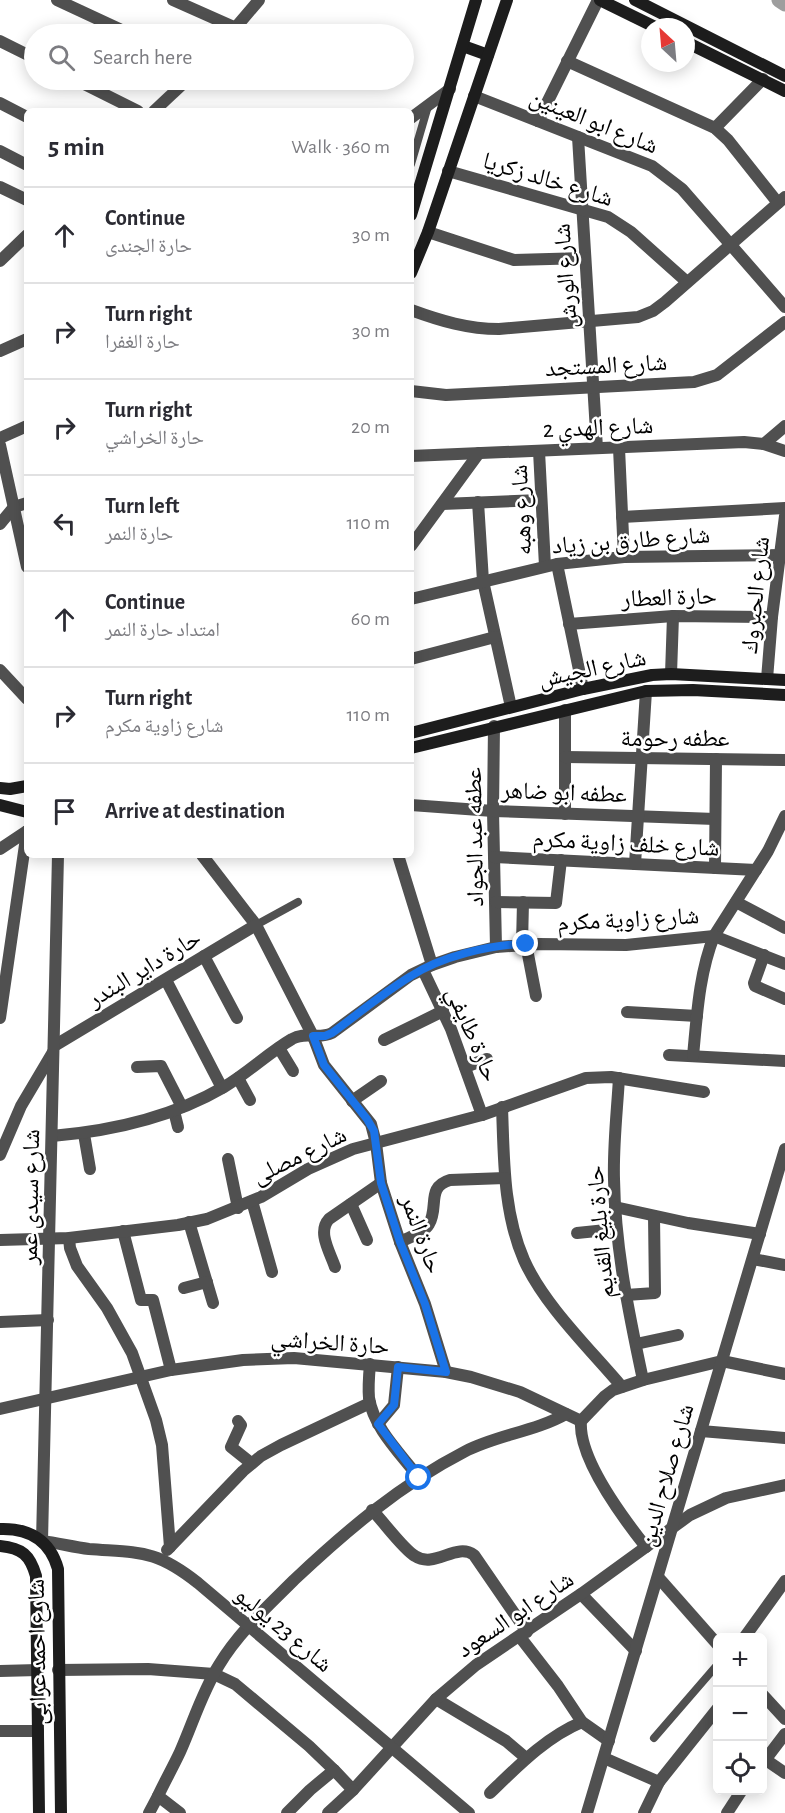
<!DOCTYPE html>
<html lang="en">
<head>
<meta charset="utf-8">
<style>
	:root { --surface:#fff; --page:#f2f2f3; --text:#2b2b33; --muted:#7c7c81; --line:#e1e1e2 }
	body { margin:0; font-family:"Alegreya Sans","Noto Naskh Arabic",sans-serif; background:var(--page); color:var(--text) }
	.controls { position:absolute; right:18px; bottom:18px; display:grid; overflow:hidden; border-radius:9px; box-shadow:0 3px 15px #0003 }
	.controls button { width:54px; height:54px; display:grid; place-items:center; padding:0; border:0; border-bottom:2px solid var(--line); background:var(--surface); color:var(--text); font:30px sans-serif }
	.compass { position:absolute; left:641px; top:18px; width:54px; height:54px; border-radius:50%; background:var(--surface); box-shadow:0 3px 15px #0003; rotate:334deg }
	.stop { position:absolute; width:18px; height:18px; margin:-14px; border:4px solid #1a73e8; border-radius:50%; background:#fff }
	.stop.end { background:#1a73e8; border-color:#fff; box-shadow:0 2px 6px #0008 }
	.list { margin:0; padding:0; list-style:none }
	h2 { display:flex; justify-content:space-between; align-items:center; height:78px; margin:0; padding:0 24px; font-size:26px }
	h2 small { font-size:20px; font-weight:400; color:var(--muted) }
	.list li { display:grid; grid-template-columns:39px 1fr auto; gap:18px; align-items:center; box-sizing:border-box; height:96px; padding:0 24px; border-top:2px solid var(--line) }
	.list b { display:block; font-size:22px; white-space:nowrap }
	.list p { margin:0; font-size:20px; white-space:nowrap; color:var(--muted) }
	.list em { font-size:20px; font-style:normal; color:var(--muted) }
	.icon { flex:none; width:33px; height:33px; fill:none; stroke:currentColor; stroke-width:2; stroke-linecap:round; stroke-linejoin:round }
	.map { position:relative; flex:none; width:785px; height:1813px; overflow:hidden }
	.search { position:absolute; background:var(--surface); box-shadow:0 3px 15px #0003; left:24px; top:24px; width:390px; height:66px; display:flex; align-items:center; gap:15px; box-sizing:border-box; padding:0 21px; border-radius:33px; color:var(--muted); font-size:22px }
	.panel { position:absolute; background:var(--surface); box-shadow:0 3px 15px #0003; left:24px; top:108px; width:390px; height:750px; border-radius:9px }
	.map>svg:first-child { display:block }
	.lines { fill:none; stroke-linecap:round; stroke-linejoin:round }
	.canal { stroke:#9e9e9e; stroke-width:15 }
	.service { stroke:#505050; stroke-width:8 }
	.minor { stroke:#505050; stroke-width:12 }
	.tertiary { stroke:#505050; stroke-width:12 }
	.secondary { stroke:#1d1d1d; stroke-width:12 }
	.route { stroke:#1a73e8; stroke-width:8 }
	.labels { text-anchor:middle; stroke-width:5; stroke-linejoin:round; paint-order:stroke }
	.street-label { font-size:24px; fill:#000; stroke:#fff }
</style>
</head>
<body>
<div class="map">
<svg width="785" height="1813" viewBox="0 0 785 1813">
	<rect width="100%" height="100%" fill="#fff"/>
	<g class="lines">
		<polyline class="canal" points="779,0 785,4"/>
		<g class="service">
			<polyline points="411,164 428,106"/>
			<polyline points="256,925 298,902"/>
			<polyline points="654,1738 718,1664"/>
		</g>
		<g class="minor">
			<polyline points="57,0 130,34"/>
			<polyline points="173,0 236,28"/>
			<polyline points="231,33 259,0"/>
			<polyline points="0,41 34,58"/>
			<polyline points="567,61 715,128 728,140 778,203"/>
			<polyline points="76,80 138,111"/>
			<polyline points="474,96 652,166 682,189 785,307"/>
			<polyline points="0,103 27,117"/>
			<polyline points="154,111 187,80"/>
			<polyline points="411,118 450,89"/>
			<polyline points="538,121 598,0"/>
			<polyline points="715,128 763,79"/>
			<polyline points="578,137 597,448"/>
			<polyline points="0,151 27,165"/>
			<polyline points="448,171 608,217 631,232 687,282"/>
			<polyline points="0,187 27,200"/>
			<polyline points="428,232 514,260 585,258"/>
			<polyline points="0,261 27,235"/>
			<path d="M411,310c30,11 57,19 88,19l139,-12 15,-6 12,-9 120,-105"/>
			<polyline points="0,351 27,339"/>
			<polyline points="411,391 446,395 694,382 717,375 785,322"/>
			<polyline points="0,438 27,426"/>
			<polyline points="764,444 785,426"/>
			<polyline points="619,448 624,557"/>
			<polyline points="539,451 545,566"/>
			<polyline points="411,456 744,442 764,444 785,451"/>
			<polyline points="478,502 483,581 511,707"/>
			<polyline points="442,504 541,500"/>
			<polyline points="622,517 785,508"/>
			<polyline points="0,524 14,507 27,503"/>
			<polyline points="411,546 479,453"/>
			<polyline points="557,564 583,689"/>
			<polyline points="411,599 557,564 624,557 785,555"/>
			<polyline points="569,624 673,616 772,617"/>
			<polyline points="411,659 495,637"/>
			<polyline points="671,674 673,616"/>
			<polyline points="767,679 772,617 785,516"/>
			<polyline points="565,710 565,814"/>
			<polyline points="494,726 493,811 496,947"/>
			<polyline points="565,757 785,760"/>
			<polyline points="411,805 493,811 715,819"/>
			<polyline points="0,849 27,831"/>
			<polyline points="202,855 256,925 313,1036 324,1065 371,1124 376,1143 381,1183 400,1242 425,1304 446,1372"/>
			<polyline points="398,855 432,965"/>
			<polyline points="494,857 756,870"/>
			<polyline points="635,864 646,691"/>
			<polyline points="715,868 716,759"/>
			<polyline points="496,902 556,903 561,860"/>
			<polyline points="736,902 785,928"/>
			<polyline points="522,944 523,902"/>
			<polyline points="526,944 536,996"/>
			<polyline points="764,955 754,983 755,986 785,999"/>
			<polyline points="204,956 237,1018"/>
			<polyline points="423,970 451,1029 482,1115"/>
			<polyline points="166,980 222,1088"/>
			<polyline points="627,1012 697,1016"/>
			<polyline points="0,1018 27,831"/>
			<polyline points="384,1040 443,1011"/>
			<polyline points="54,1046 256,925"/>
			<polyline points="279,1048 293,1071"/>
			<polyline points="669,1055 785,1061"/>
			<path d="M693,1056c4,-41 6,-82 21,-120l54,-85 17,-35"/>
			<polyline points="137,1067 161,1066 182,1107"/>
			<polyline points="465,1067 487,1059"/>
			<polyline points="238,1078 250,1100"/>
			<path d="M619,1078c-2,34 -6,68 -5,101 1,69 15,135 29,201"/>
			<polyline points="352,1101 381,1081"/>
			<path d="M502,1107c2,51 1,105 22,153 20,45 66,89 98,127"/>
			<polyline points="174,1111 178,1127"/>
			<polyline points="84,1134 90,1169"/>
			<path d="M52,1136c60,-5 119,-18 172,-49 24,-14 44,-34 68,-48 13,-8 26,1 40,-6l79,-58 21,-10 23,-8 41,-10 43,-3 87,1 88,-9 71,28"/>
			<polyline points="0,1155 21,1106 53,1052"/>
			<polyline points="228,1159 238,1208"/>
			<polyline points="252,1201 272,1272"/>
			<polyline points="351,1204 367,1240"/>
			<polyline points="615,1207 688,1223 760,1234"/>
			<polyline points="189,1222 213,1303"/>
			<polyline points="123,1231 141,1300 153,1300 171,1370"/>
			<polyline points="577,1233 616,1229"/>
			<polyline points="69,1238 70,1248 77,1266 107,1308 132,1353 156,1420 162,1445 170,1547"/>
			<polyline points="0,1240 69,1238 178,1225 207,1219 261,1197 308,1169 353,1149 482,1115 586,1078 611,1077 704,1092"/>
			<path d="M400,1242c9,-5 24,-9 29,-18 10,-17 -3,-37 21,-44l55,-2"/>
			<polyline points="753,1259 785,1265"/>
			<path d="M335,1267c-5,-15 -18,-35 -6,-48l52,-36"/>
			<polyline points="184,1288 207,1282"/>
			<polyline points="626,1295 655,1293 654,1216"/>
			<polyline points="0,1322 48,1320"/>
			<polyline points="636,1344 678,1335"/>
			<path d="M370,1364c-1,11 -2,23 -1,34 5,31 32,56 50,80"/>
			<polyline points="0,1409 171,1370 243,1360 294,1358 446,1372 471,1377 520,1392 581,1421"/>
			<polyline points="238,1421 241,1425 231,1447 251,1463"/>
			<polyline points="378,1424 394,1405 398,1367"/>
			<polyline points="701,1431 785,1438"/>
			<path d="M372,1510c11,11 31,39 43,46 20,13 41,-14 59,-1l53,77"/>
			<polyline points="42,1541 58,855"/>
			<path d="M646,1547c-23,-29 -68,-89 -65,-126l24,-25 8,-6 30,-10 79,-19 63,13"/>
			<polyline points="167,1550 243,1471 261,1456 281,1445 370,1403"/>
			<polyline points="658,1577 718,1645"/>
			<polyline points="581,1594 636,1651"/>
			<polyline points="520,1637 558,1686 582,1722 609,1741"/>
			<polyline points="744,1638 785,1581"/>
			<polyline points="58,1670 148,1669 214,1674 235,1684 309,1746 334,1770"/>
			<polyline points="0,1671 38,1670"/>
			<polyline points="762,1694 785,1719"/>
			<polyline points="436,1699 506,1741 526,1758"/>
			<polyline points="0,1731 38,1731"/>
			<polyline points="604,1758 659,1782"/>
			<polyline points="766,1760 785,1773"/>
			<polyline points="762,1764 785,1734"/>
			<path d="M490,1793c28,-27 56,-56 92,-71"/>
			<polyline points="149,1813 158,1796"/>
			<path d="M180,1813l-22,-17c7,-15 15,-29 22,-44 13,-29 22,-60 39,-87 20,-33 48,-58 75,-85 52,-49 106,-95 170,-128 32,-17 70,-20 102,-38"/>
			<polyline points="287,1813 310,1790 334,1770 353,1790 436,1699 476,1665 581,1594 690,1515 726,1498 785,1485"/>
			<polyline points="328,1813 353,1790"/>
			<polyline points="587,1813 785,1149"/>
			<polyline points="644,1813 659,1782 718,1708"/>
			<polyline points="727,1813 742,1790"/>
		</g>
		<g class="tertiary">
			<polyline points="0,445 27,567"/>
			<polyline points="0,670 27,699"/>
			<path d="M42,1541c16,2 31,6 47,8 51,4 66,0 109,34l271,230"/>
		</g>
		<g class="secondary">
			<polyline points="600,0 655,27"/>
			<polyline points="635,0 785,76"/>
			<polyline points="686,42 785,91"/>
			<polyline points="463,46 488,55"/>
			<polyline points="411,215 476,0"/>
			<polyline points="411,273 428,232 507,0"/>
			<polyline points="411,733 583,689 652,675 671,674 785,680"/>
			<polyline points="411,748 646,691 693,690 785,695"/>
			<polyline points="0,788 10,789 27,786"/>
			<polyline points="0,805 27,812"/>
			<path d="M0,1529c29,-1 50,11 58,40l3,244"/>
			<path d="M0,1546c22,2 30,9 36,30l3,237"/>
		</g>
	</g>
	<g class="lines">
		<path class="route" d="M419,1478l-41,-54 16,-19 4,-38 48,5 -21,-68 -25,-62 -19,-59 -7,-52 -7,-12 -43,-54 -11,-29h12l7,-3c26,-19 51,-40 79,-57 29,-19 80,-32 115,-32"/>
	</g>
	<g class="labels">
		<g class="street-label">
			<text transform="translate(594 121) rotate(22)" y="8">شارع ابو العينين</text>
			<text transform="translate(548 179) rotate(17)" y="8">شارع خالد زكريا</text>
			<text transform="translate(565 276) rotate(-94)" y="8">شارع الورش</text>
			<text transform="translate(606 365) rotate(-3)" y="8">شارع المستجد</text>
			<text transform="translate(598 427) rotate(-2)" y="8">شارع الهدي 2</text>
			<text transform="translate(521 510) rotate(-93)" y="8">شارع وهبه</text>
			<text transform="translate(631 540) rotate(-4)" y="8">شارع طارق بن زياد</text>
			<text transform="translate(755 595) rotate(-84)" y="8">شارع الحبروك</text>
			<text transform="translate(669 597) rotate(-2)" y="8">حارة العطار</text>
			<text transform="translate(592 668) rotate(-12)" y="8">شارع الجيش</text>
			<text x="675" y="746">عطفه رحومة</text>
			<text transform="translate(564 792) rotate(2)" y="8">عطفه ابو ضاهر</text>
			<text transform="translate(474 837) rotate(-91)" y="8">عطفه عبد الجواد</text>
			<text transform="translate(626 843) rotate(3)" y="8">شارع خلف زاوية مكرم</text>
			<text transform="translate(628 919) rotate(-3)" y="8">شارع زاوية مكرم</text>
			<text transform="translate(144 968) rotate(-31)" y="8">حارة داير البندر</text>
			<text transform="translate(473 1034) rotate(67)" y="8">حارة طايفي</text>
			<text transform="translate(299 1155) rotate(-26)" y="8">شارع مصلى</text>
			<text transform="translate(30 1197) rotate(-89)" y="8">شارع سيدى عمر</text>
			<text transform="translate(600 1232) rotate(-95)" y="8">حارة بليغ القديم</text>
			<text transform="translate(422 1234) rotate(70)" y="8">حارة النمر</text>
			<text transform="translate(330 1342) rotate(4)" y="8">حارة الخراشي</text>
			<text transform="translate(666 1475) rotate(-74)" y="8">شارع صلاح الدين</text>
			<text transform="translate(515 1614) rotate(-34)" y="8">شارع ابو السعود</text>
			<text transform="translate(284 1629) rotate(40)" y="8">شارع 23 يوليو</text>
			<text transform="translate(37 1652) rotate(-91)" y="8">شارع احمد عرابى</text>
		</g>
	</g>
</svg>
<div class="controls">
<button>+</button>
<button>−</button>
<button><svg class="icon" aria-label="locate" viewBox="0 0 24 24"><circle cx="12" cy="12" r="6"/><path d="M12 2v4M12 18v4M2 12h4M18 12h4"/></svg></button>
</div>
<svg class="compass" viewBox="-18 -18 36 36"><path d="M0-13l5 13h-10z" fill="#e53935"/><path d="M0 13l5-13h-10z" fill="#7c7c81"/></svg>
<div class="stop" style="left:419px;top:1478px"></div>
<div class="stop end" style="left:526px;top:944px"></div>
<div class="search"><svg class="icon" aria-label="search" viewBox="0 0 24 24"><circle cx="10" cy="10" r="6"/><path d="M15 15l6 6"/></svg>Search here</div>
<section class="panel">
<h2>5 min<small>Walk · 360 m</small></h2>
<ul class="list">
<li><svg class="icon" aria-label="ahead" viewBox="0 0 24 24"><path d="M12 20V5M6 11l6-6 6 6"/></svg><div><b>Continue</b><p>حارة الجندى</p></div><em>30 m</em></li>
<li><svg class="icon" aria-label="right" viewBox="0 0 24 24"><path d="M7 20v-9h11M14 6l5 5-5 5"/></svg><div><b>Turn right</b><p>حارة الغفرا</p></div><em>30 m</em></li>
<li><svg class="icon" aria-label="right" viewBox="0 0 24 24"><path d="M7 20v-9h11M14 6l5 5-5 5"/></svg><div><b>Turn right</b><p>حارة الخراشي</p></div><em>20 m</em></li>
<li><svg class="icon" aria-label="left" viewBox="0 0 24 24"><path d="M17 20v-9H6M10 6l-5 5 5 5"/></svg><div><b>Turn left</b><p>حارة النمر</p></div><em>110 m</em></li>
<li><svg class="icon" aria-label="ahead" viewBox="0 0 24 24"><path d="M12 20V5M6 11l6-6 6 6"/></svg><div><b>Continue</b><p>امتداد حارة النمر</p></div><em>60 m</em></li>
<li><svg class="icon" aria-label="right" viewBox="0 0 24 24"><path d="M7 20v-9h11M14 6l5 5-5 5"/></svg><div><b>Turn right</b><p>شارع زاوية مكرم</p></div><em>110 m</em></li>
<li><svg class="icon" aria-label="arrive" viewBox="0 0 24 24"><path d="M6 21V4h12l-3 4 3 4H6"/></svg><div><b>Arrive at destination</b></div></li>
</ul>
</section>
</div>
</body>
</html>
